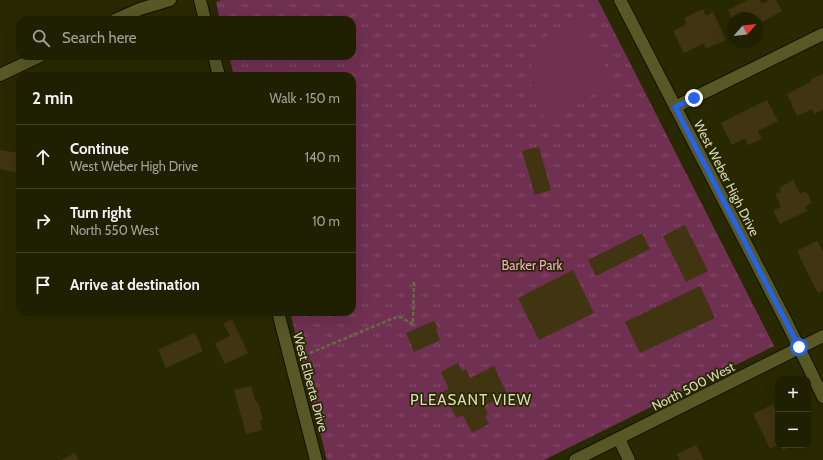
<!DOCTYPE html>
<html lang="en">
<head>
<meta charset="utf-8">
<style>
	:root { --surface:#1f1f01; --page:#27270b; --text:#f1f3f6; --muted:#a1a299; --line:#3c3d23 }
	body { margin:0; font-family:Cabin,sans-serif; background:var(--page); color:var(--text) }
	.controls { position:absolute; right:12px; bottom:12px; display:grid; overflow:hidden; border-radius:8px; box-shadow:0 4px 16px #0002 }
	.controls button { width:36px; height:36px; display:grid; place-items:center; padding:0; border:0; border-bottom:1px solid var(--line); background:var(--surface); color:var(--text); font:20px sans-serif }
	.compass { position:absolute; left:727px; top:12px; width:36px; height:36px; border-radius:50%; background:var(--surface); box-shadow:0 4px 16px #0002; rotate:63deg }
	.stop { position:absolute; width:12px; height:12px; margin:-9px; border:3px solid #2563eb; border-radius:50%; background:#fff }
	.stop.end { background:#2563eb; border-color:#fff; box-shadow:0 1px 4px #0008 }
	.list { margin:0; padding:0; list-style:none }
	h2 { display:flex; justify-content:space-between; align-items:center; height:52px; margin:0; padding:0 16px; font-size:17px }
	h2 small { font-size:13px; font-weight:400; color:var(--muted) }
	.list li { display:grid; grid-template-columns:26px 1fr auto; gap:12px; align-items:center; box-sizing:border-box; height:64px; padding:0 16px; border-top:1px solid var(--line) }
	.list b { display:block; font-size:15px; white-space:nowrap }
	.list p { margin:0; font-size:13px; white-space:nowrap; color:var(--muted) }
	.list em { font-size:13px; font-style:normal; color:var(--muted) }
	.icon { flex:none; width:22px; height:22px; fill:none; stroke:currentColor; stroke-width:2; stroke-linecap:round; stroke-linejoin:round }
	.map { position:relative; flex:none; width:823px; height:460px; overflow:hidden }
	.search { position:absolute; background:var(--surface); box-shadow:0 4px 16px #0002; left:16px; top:16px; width:340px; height:44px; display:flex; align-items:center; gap:10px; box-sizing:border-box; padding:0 14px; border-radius:12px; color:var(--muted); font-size:15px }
	.panel { position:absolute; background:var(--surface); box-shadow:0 4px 16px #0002; left:16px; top:72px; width:340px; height:244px; border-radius:12px }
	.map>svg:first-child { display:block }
	.grass { fill:url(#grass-tufts) }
	.garden { fill:#703052 }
	.building { fill:#413411 }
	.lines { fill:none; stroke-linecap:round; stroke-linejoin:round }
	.street-casing { stroke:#110; stroke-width:14 }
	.secondary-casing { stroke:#110; stroke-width:14 }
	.path { stroke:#696946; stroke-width:2.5; stroke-dasharray:4 2; stroke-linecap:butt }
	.street { stroke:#575825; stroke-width:12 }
	.secondary { stroke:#575825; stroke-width:12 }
	.route { stroke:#2563eb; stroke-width:5 }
	.labels { text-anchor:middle; stroke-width:3.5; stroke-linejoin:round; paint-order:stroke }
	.street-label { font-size:13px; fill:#d9dabf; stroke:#292901 }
	.park-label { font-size:13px; fill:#f3a8cb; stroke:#292901 }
	.quarter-label { font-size:15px; letter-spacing:1px; fill:#d9dabf; stroke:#292901 }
</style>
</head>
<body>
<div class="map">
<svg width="823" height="460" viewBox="0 0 823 460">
	<defs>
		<pattern id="grass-tufts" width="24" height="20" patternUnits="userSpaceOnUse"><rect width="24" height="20" fill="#703052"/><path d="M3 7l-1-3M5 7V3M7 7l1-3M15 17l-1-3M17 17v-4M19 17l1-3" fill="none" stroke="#844d69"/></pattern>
	</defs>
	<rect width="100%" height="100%" fill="#292901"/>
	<polygon class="grass" points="222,0 598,0 774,346 544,460 327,460 290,312 352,312 352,76 234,76 229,56 352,56 352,20 220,20 216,2"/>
	<polygon class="garden" points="581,19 611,77 608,87 545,119 531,88 532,59 542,38"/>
	<g class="building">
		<polygon points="748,0 760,0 762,4 770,0 776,0 782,11 762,22 760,19 757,20 757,18 732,18 728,10"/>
		<polygon points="703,9 706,16 713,12 726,40 706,49 704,43 684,53 673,31 687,24 684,18"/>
		<polygon points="823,74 823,110 814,114 812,109 797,116 787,94 811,82 810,80"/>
		<polygon points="767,100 778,121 758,131 762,139 748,145 745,138 732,145 721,123"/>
		<polygon points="539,147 551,190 535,195 522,151"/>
		<polygon points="0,150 20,153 19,173 0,169"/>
		<polygon points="793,180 800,194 806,191 812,203 805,207 807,211 780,224 773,211 781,207 775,194 781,192 779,188"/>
		<polygon points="685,225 708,271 686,282 663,236"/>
		<polygon points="642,233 650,249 596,276 588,260"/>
		<polygon points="817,241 823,252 823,291 818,293 797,251"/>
		<polygon points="573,270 594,313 539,340 518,298"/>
		<polygon points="700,286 715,318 640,353 625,322"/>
		<polygon points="232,319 248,353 225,364 215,343 230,336 223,323"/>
		<polygon points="434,321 438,328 436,330 440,340 414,352 406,333"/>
		<polygon points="195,333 203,351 166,368 158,350"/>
		<polygon points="458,363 462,371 466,369 470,378 494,366 507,394 484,406 488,414 485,416 489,424 472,433 463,415 457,418 443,392 449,389 441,372"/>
		<polygon points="251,386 256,403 258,402 263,420 260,421 262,430 246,434 234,390"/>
		<polygon points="773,404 778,416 778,445 770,449 753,414"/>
		<polygon points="696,445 704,460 680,460 677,454"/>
		<polygon points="780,445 794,445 783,450"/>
		<polygon points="75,453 79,460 61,460"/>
	</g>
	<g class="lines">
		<defs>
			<g id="street">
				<polyline points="675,107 823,34"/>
				<polyline points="619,439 629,460"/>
			</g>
			<g id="secondary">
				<polyline points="200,0 205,20"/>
				<polyline points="620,0 787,323 823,397"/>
				<polyline points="115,20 140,9 170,0"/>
				<polyline points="214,56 219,76"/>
				<polyline points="0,75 40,56"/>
				<polyline points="278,312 316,460"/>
				<polyline points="575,460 823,336"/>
			</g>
		</defs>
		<use href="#street" class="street-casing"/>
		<use href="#secondary" class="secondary-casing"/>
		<polyline class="path" points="310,353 394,318 400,317 413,324 414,280"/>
		<use href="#street" class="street"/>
		<use href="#secondary" class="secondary"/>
	</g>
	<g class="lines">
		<polyline class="route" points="694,98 675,107 799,347"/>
	</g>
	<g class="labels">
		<g class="street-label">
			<text transform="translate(727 178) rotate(63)" y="5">West Weber High Drive</text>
			<text transform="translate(311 382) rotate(75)" y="5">West Elberta Drive</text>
			<text transform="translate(693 386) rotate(-27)" y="5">North 500 West</text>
		</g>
		<g class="park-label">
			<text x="532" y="270">Barker Park</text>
		</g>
		<g class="quarter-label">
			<text x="471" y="405">PLEASANT VIEW</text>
		</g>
	</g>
</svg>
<div class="controls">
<button>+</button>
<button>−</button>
</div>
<svg class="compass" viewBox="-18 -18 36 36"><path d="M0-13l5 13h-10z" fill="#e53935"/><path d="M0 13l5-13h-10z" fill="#a1a299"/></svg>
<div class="stop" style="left:799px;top:347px"></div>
<div class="stop end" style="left:694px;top:98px"></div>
<div class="search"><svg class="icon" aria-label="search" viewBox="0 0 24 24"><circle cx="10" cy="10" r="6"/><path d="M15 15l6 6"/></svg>Search here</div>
<section class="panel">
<h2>2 min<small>Walk · 150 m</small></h2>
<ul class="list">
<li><svg class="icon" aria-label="ahead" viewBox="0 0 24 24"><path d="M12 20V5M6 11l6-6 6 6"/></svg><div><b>Continue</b><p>West Weber High Drive</p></div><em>140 m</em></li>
<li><svg class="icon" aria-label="right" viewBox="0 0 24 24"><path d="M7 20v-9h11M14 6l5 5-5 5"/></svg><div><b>Turn right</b><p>North 550 West</p></div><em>10 m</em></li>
<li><svg class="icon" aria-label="arrive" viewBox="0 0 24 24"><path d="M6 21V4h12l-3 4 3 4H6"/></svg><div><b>Arrive at destination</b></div></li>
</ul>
</section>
</div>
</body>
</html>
